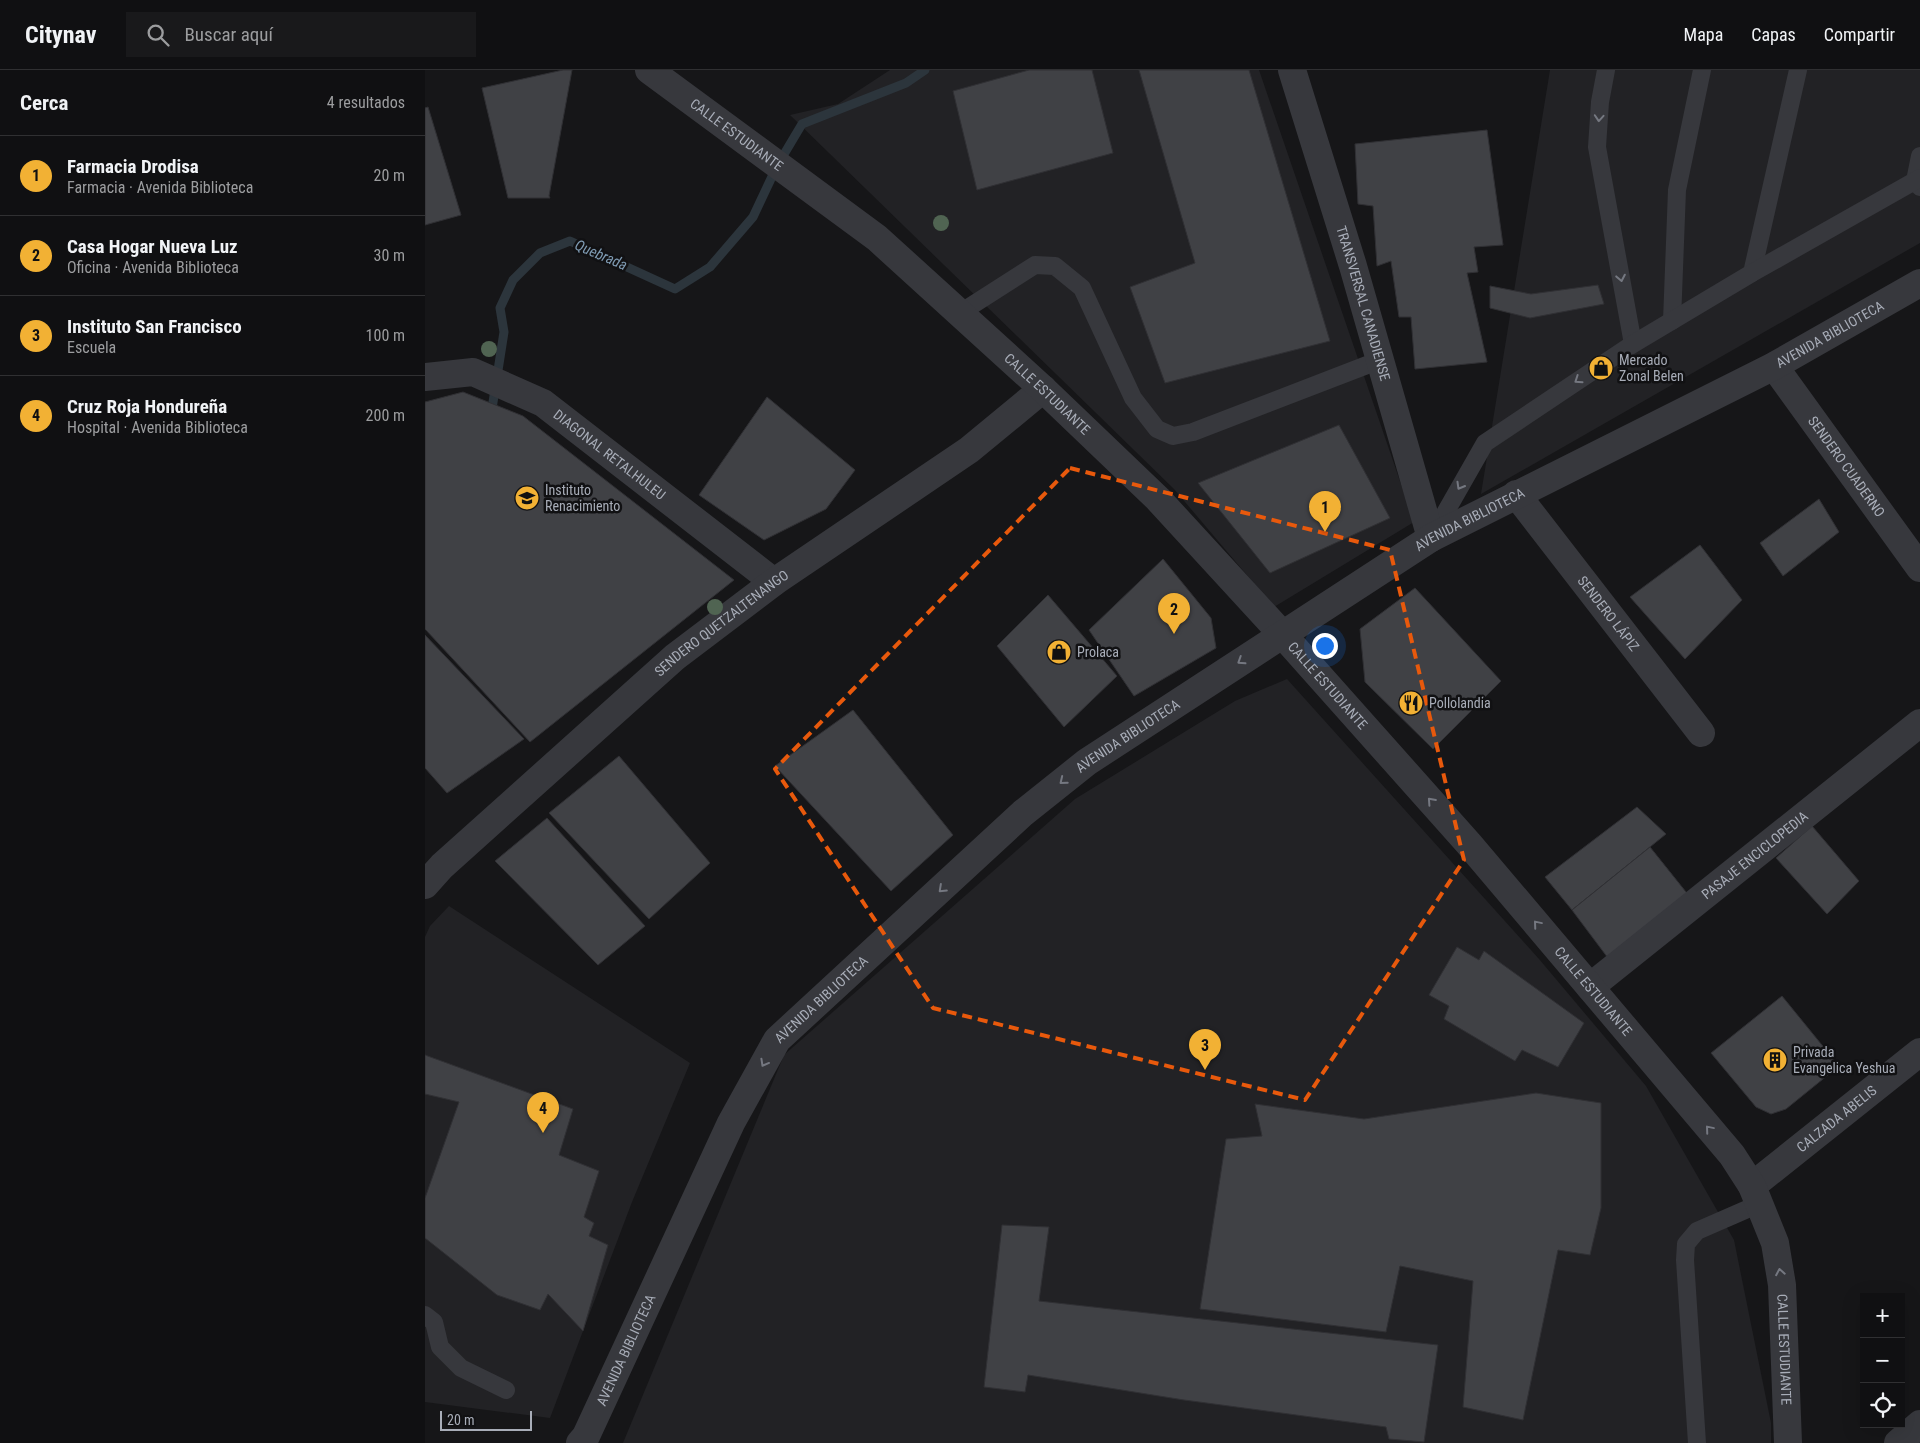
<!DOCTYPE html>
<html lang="es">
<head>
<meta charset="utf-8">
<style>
	:root { --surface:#101012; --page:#19191b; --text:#f1f3f6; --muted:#9c9d9f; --line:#303032; --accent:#f2b134 }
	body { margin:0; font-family:"Roboto Condensed",sans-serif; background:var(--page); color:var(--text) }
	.controls { position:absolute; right:15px; bottom:15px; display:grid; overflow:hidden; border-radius:0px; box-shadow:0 5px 20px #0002 }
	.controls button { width:45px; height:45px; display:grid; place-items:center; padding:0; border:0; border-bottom:1px solid var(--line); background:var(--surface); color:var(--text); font:25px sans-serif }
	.scale { position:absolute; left:15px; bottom:12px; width:92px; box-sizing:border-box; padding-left:5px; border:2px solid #a8adb8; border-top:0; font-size:14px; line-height:18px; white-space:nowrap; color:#a8adb8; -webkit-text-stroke:4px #111113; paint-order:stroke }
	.you { position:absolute; left:899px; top:575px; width:18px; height:18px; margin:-12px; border:4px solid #fff; border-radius:50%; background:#1a73e8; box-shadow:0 0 0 8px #1a73e833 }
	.badge { display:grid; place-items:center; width:32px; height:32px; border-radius:50%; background:var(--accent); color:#111; font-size:16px; font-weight:700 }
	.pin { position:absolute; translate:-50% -41px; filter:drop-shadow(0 1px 2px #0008) }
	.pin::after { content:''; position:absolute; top:26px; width:18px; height:15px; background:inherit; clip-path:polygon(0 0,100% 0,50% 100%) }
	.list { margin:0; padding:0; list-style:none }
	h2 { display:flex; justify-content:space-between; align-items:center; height:65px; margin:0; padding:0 20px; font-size:21px }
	h2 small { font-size:16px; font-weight:400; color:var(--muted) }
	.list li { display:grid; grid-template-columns:32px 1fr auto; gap:15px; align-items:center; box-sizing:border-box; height:80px; padding:0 20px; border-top:1px solid var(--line) }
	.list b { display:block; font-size:19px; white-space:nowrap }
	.list p { margin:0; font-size:16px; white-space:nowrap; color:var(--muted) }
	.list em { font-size:16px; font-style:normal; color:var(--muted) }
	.icon { flex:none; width:28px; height:28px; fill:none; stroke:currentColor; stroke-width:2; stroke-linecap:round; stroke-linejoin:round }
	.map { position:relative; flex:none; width:1495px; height:1373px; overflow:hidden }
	header { display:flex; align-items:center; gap:30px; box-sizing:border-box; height:70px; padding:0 25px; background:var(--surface); border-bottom:1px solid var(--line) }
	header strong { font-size:24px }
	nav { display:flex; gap:28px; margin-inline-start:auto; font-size:18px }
	.search { width:350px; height:45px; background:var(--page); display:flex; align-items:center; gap:12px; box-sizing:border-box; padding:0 18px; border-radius:0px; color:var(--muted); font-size:19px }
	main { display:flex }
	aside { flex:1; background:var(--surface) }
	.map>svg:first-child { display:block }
	.built { fill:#222225 }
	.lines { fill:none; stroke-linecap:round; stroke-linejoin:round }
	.stream { stroke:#2c353c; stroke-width:9 }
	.building { fill:#404145; stroke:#303034 }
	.service { stroke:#37383d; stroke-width:18 }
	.minor { stroke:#37383d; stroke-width:28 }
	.tertiary { stroke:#37383d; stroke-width:28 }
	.tree { fill:#506452 }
	.oneway { stroke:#757881 }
	.marked { fill:none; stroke:#e8590c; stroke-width:4; stroke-dasharray:10 6; stroke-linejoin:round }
	.labels { text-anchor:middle; stroke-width:5; stroke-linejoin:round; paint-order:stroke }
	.street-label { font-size:14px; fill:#a8adb8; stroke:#111113 }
	.poi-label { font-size:14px; fill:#a8adb8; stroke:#111113; text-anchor:start }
	.water-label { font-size:15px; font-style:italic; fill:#7f9bb3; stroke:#111113 }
</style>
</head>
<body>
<header>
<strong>Citynav</strong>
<div class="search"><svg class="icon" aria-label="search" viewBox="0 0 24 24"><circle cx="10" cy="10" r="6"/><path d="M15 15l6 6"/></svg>Buscar aquí</div>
<nav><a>Mapa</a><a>Capas</a><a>Compartir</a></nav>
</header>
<main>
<aside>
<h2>Cerca<small>4 resultados</small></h2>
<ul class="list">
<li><span class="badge">1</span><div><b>Farmacia Drodisa</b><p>Farmacia · Avenida Biblioteca</p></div><em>20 m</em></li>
<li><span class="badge">2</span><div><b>Casa Hogar Nueva Luz</b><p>Oficina · Avenida Biblioteca</p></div><em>30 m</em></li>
<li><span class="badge">3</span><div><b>Instituto San Francisco</b><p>Escuela</p></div><em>100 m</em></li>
<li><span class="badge">4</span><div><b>Cruz Roja Hondureña</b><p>Hospital · Avenida Biblioteca</p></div><em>200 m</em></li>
</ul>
</aside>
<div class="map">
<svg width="1495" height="1373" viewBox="0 0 1495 1373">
	<rect width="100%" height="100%" fill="#161618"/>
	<g class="built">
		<polygon points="465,0 834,0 989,452 849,537 749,419 365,45 413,34"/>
		<polygon points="1125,0 1495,0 1495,173 1056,424"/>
		<polygon points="862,609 1114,889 1221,1016 1309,1170 1346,1353 1346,1373 198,1373 359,985 650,729 810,631"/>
		<polygon points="24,836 265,993 207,1132 125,1348 0,1332 0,867 5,856"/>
	</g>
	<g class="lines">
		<polyline class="stream" points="66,345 79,262 75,238 88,210 115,183 145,171 250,219 285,197 328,147 352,96 377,54 481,13 500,0"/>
	</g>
	<g class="building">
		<polygon points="138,0 147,0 124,126 125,128 83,128 57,18"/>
		<polygon points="604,0 667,0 688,83 552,120 528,21"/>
		<polygon points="714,0 824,0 905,271 740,313 705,217 770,193"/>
		<polygon points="3,37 36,145 0,155 0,38"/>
		<polygon points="1062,60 1078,175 1049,177 1053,202 1042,203 1062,292 990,299 986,247 974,247 966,191 952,196 948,136 933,134 930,74"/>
		<polygon points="1173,215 1179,234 1105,248 1065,238 1065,216 1106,224"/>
		<polygon points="38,322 98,346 309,510 105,672 0,559 0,332"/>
		<polygon points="342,327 430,400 401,439 339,470 274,425"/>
		<polygon points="914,355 965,448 845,503 773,413"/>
		<polygon points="1394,429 1414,462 1358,506 1335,473"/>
		<polygon points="1275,475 1317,530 1260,589 1205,527"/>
		<polygon points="738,489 786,548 791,578 709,626 664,560"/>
		<polygon points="990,518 1076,611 1008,679 940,612 935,559"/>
		<polygon points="623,525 692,606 639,657 572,576"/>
		<polygon points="0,565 99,669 22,723 0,698"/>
		<polygon points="428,640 528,765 466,821 350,696"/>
		<polygon points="194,686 285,793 224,849 124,743"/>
		<polygon points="1212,737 1241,764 1147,840 1120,807"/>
		<polygon points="122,748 220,856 173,895 70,791"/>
		<polygon points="1387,756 1434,811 1402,844 1351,788"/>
		<polygon points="1225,777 1265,827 1186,892 1147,840"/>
		<polygon points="1032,877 1054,890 1059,881 1159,953 1133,997 1097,980 1090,991 1019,949 1024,936 1004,925"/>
		<polygon points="1357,926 1414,996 1361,1039 1346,1044 1331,1037 1286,983"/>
		<polygon points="0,985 148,1039 134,1085 174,1101 159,1147 169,1153 164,1166 183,1175 158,1261 123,1224 115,1240 72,1225 0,1168 0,1128 34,1032 0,1024"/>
		<polygon points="1111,1023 1176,1033 1176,1138 1165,1185 1133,1180 1098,1350 1038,1337 1048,1211 975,1196 961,1262 775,1239 801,1069 837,1066 830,1034 939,1049"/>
		<polygon points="577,1155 624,1157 614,1231 1013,1275 999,1372 964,1369 961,1357 759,1330 603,1305 600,1322 559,1317"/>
	</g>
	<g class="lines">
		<g class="service">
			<polyline points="1181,0 1175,32 1172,77 1208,274"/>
			<polyline points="1495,117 1490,111 1495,86"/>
			<polyline points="1327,203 1373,0"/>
			<polyline points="535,243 610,195 630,196 657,218 708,328 732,359 748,366 768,362 955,290"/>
			<polyline points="1247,251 1252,120 1277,0"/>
			<polyline points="1007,466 1060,373 1208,274 1327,203 1495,108"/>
			<polyline points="0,1245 9,1252 15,1277 36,1298 81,1320"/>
			<polyline points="1272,1373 1260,1190 1261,1174 1272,1161 1334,1134"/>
		</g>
		<g class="minor">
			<path id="s1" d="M867,0l61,196 78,272"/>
			<path id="s2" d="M1349,296l146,202"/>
			<path id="s3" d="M0,307l48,-5 70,31 231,179"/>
			<path id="s4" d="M1091,424l185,239"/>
			<path id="s5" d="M0,815l17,-19 233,-209 99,-75 195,-132 74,-61"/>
			<path id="s6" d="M1165,917l330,-264"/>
			<path id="s7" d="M1327,1116l168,-134"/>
			<polyline points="1473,1373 1495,1354"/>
		</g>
		<g class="tertiary">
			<path id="s8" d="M224,0l228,168 166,151 115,110 124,135 187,210 263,311 20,31 23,57 7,42 6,158"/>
			<path id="s9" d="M155,1373l6,-7 145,-313 46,-83 246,-227 64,-51 344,-224 343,-172 146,-83"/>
		</g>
	</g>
	<g class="tree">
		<circle cx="516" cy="153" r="8"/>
		<circle cx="64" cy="279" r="8"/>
		<circle cx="290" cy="537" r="8"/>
	</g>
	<defs><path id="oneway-chevron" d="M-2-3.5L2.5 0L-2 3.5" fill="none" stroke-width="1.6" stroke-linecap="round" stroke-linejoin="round" transform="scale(1.25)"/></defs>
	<g class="oneway">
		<use href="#oneway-chevron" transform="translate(1174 48) rotate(94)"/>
		<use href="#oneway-chevron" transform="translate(1196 208) rotate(79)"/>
		<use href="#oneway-chevron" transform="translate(1153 310) rotate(146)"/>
		<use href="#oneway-chevron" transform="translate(1035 416) rotate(120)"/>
		<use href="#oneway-chevron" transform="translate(816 591) rotate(147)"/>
		<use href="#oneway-chevron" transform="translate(638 711) rotate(141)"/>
		<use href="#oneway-chevron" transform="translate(1006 731) rotate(-132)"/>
		<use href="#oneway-chevron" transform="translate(517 819) rotate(137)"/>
		<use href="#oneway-chevron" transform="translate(1112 854) rotate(-130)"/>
		<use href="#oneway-chevron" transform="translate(339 993) rotate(119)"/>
		<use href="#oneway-chevron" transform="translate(1284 1059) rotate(-130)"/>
		<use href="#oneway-chevron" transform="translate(1355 1202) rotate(-100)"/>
	</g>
	<path class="marked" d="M645,398l320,82 74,310 -159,240 -372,-92 -158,-239z"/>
	<defs>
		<symbol id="shop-disc" viewBox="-11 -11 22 22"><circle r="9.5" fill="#f2b134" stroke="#111113"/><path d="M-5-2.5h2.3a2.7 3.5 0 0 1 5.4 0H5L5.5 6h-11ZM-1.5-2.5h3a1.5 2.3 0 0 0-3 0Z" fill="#111"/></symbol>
		<symbol id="school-disc" viewBox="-11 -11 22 22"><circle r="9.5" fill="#f2b134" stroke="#111113"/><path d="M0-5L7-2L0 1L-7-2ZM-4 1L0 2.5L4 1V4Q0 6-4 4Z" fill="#111"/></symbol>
		<symbol id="restaurant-disc" viewBox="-11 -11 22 22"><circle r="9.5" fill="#f2b134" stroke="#111113"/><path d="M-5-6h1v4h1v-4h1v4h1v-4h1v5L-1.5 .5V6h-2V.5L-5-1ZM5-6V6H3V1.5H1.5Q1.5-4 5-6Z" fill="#111"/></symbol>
		<symbol id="building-disc" viewBox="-11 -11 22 22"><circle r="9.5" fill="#f2b134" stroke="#111113"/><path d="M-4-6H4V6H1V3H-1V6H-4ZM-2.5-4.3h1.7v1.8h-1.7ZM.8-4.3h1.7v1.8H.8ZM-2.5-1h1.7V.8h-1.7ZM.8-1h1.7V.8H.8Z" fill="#111"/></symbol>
	</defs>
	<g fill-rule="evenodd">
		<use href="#shop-disc" x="1162" y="284" width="28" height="28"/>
		<use href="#school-disc" x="88" y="414" width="28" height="28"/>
		<use href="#shop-disc" x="620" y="568" width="28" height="28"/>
		<use href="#restaurant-disc" x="972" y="619" width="28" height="28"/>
		<use href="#building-disc" x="1336" y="976" width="28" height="28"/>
	</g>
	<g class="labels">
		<g class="street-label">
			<text dy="5" stroke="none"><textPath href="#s8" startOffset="109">CALLE ESTUDIANTE</textPath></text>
			<text dy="5" stroke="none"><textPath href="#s1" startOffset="244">TRANSVERSAL CANADIENSE</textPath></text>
			<text dy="5" stroke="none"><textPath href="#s9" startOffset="1724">AVENIDA BIBLIOTECA</textPath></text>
			<text dy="5" stroke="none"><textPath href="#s8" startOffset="514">CALLE ESTUDIANTE</textPath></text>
			<text dy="5" stroke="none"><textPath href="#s3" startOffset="209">DIAGONAL RETALHULEU</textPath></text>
			<text dy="5" stroke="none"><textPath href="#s2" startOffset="124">SENDERO CUADERNO</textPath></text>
			<text dy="5" stroke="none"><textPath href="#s9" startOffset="1319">AVENIDA BIBLIOTECA</textPath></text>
			<text dy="5" stroke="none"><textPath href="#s4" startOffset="151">SENDERO LÁPIZ</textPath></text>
			<text dy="5" stroke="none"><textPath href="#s5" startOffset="396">SENDERO QUETZALTENANGO</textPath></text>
			<text dy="5" stroke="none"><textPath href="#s8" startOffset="919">CALLE ESTUDIANTE</textPath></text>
			<text dy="5" stroke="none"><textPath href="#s9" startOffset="914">AVENIDA BIBLIOTECA</textPath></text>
			<text dy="5" stroke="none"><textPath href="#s6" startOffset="211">PASAJE ENCICLOPEDIA</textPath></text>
			<text dy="5" stroke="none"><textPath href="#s8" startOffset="1324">CALLE ESTUDIANTE</textPath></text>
			<text dy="5" stroke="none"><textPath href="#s9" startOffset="509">AVENIDA BIBLIOTECA</textPath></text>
			<text dy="5" stroke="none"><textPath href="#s7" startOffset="108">CALZADA ABELIS</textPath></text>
			<text dy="5" stroke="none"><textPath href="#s8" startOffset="1744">CALLE ESTUDIANTE</textPath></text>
			<text dy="5" stroke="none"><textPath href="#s9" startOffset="104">AVENIDA BIBLIOTECA</textPath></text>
		</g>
		<g class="poi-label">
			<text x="1194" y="295">Mercado<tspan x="1194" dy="16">Zonal Belen</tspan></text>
			<text x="120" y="425">Instituto<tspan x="120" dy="16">Renacimiento</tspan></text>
			<text x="652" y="587">Prolaca</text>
			<text x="1004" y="638">Pollolandia</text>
			<text x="1368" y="987">Privada<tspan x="1368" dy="16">Evangelica Yeshua</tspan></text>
		</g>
		<g class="water-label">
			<text transform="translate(176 185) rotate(23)" y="5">Quebrada</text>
		</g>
	</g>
</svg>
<div class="controls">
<button>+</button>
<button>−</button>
<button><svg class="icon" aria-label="locate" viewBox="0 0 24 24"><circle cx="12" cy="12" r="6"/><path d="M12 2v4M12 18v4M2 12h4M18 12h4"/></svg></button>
</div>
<div class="scale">20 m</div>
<div class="you"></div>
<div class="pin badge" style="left:900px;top:462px">1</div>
<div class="pin badge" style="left:749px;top:564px">2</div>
<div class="pin badge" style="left:780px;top:1000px">3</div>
<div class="pin badge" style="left:118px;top:1063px">4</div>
</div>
</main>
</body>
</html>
